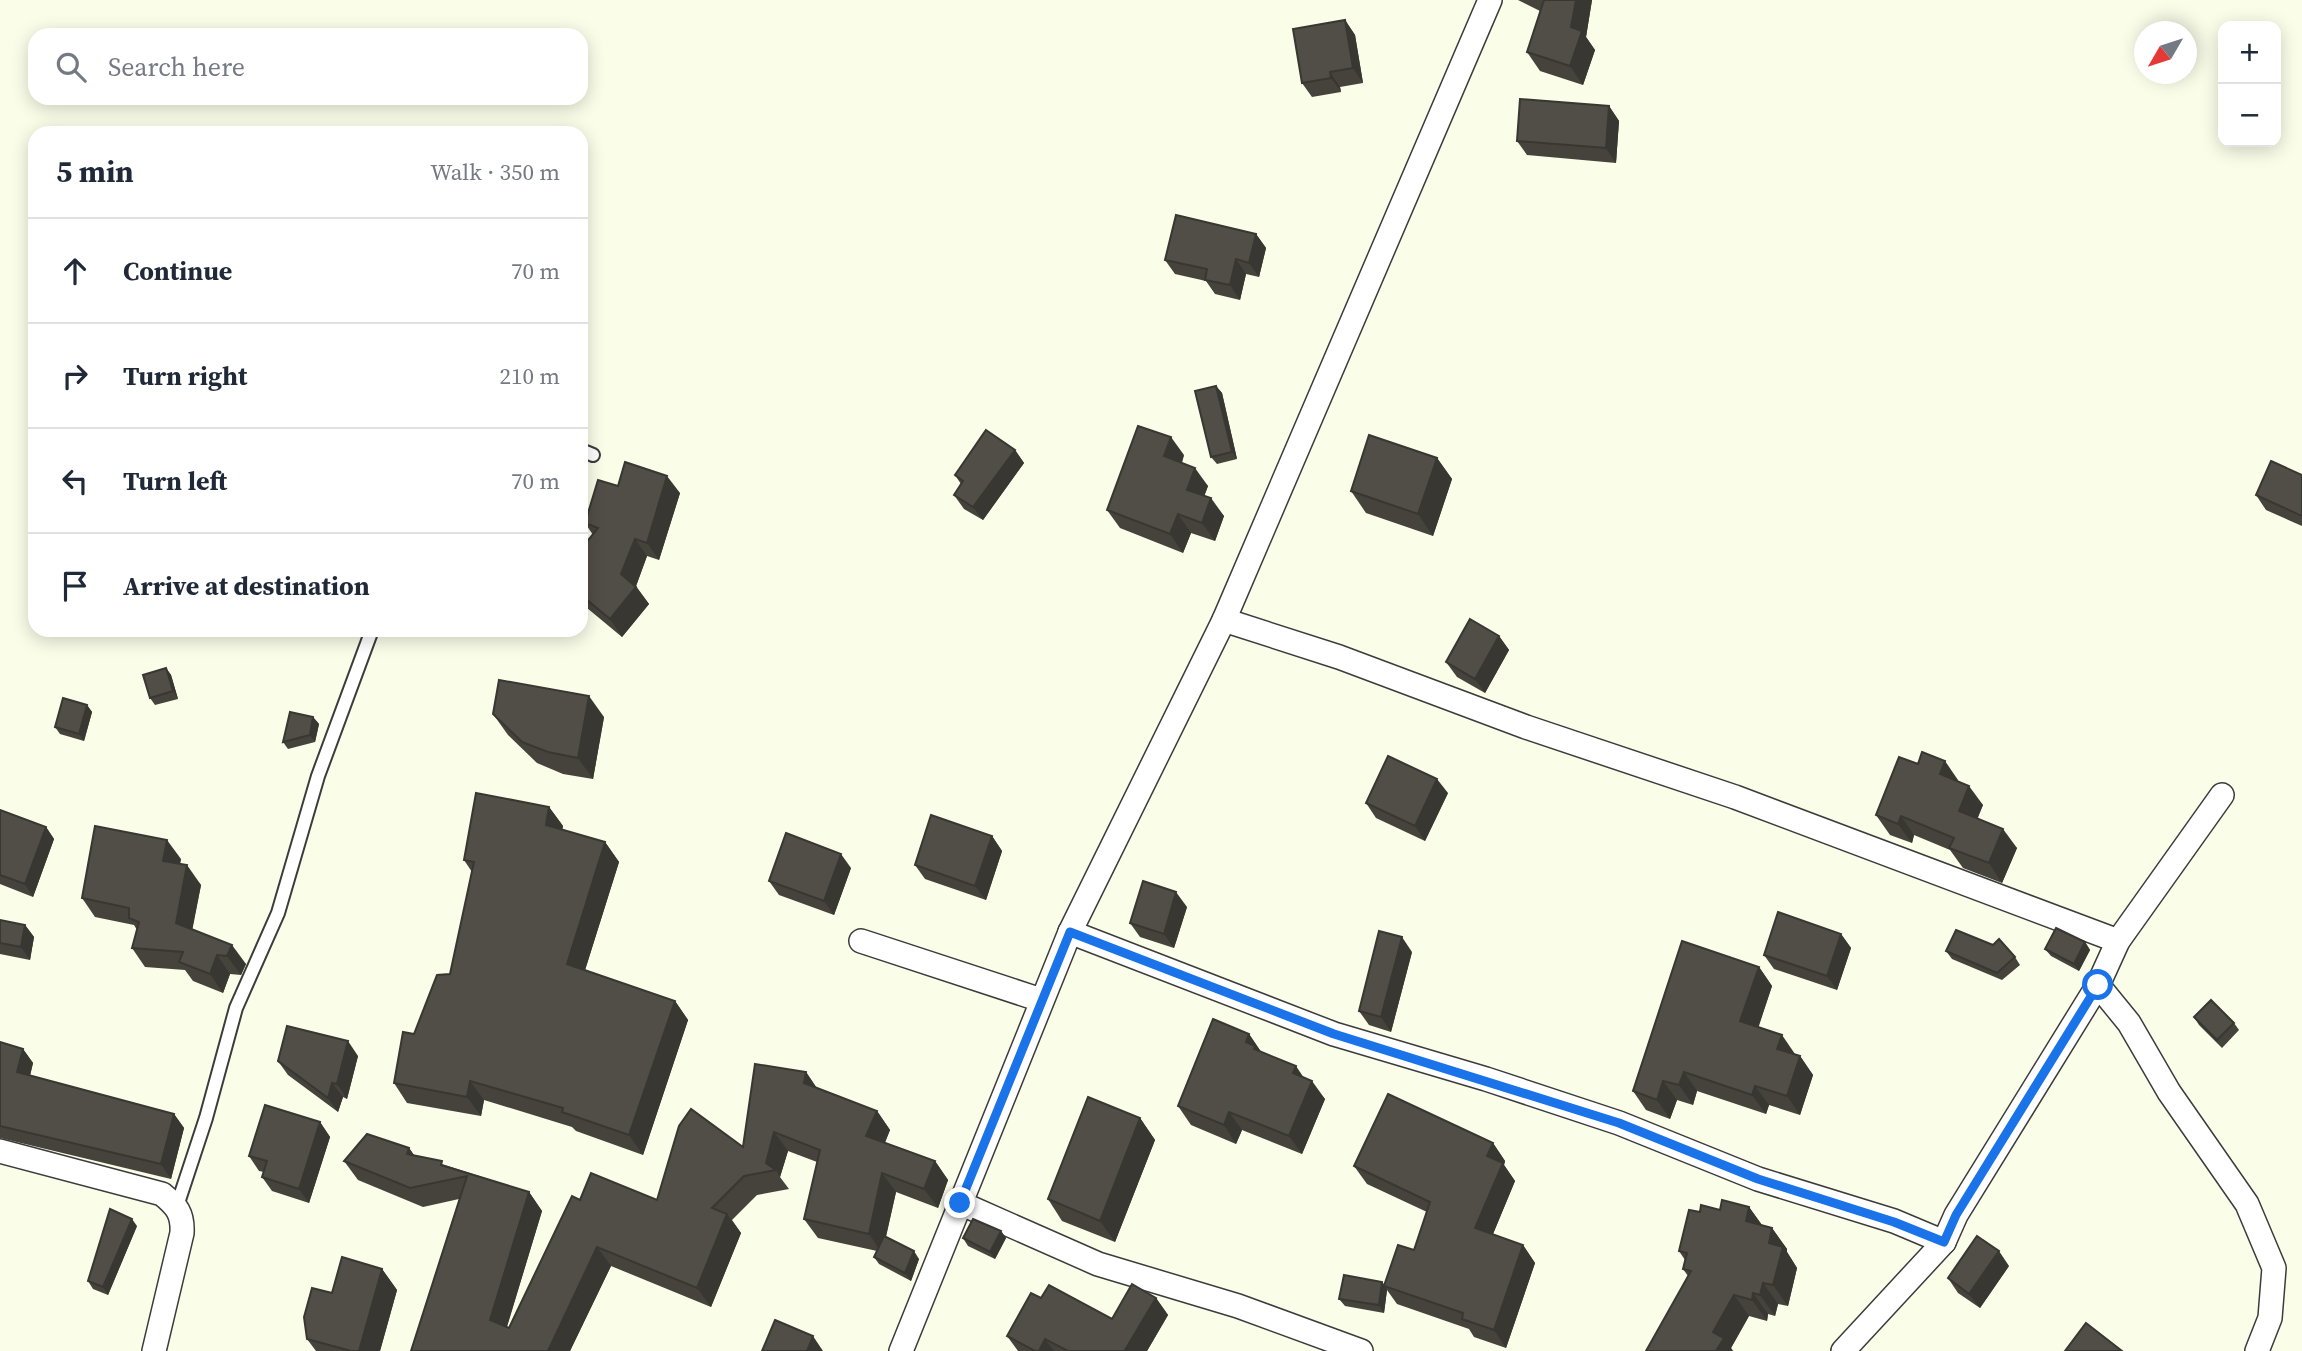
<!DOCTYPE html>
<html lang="en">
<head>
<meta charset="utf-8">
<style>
	:root { --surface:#fff; --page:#f2f2f3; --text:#1f2937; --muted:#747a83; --line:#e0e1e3 }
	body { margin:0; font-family:"Source Serif 4",serif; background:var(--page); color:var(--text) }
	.controls { position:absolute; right:21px; top:21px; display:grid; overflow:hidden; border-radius:14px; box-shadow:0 4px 18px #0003 }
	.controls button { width:63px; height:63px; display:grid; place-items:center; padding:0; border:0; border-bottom:2px solid var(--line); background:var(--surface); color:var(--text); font:35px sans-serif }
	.compass { position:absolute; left:2134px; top:21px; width:63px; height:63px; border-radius:50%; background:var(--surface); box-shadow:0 4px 18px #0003; rotate:231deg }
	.stop { position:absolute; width:21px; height:21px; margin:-16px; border:5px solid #1a73e8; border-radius:50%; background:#fff }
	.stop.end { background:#1a73e8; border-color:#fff; box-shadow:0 2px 7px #0008 }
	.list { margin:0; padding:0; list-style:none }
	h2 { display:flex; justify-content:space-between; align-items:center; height:91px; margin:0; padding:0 28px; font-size:30px }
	h2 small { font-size:23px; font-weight:400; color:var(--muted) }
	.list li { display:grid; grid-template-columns:46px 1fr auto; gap:21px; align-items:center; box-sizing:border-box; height:105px; padding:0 28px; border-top:2px solid var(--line) }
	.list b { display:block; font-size:26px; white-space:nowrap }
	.list em { font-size:23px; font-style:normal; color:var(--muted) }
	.icon { flex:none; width:38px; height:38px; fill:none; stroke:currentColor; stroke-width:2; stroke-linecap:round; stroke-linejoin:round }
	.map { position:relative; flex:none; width:2302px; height:1351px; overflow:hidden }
	.search { position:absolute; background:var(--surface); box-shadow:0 4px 18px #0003; left:28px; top:28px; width:560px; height:77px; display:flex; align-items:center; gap:18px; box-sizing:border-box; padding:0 24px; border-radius:21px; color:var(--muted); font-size:26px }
	.panel { position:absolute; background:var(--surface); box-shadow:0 4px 18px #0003; left:28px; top:126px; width:560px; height:511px; border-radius:21px }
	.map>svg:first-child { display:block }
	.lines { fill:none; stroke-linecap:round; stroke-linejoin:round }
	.lane-casing { stroke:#3c3c3c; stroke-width:16 }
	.street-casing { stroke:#3c3c3c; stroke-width:26 }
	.lane { stroke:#fff; stroke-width:12 }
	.street { stroke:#fff; stroke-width:23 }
	.wall { fill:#46433d }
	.shaded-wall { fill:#393732 }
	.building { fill:#514e47; stroke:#393732; stroke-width:2 }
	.route { stroke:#1a73e8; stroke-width:9 }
</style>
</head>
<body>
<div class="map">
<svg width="2302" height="1351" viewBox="0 0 2302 1351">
	<rect width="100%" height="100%" fill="#fafde8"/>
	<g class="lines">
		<defs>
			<g id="lane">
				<polyline points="581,450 593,455"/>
				<polyline points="177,1206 206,1118 236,1008 278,913 318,776 372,630"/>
			</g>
			<g id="street">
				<polyline points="1224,620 1339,657 1526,727 1735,797 2118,941"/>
				<polyline points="1070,932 1334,1034 1486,1079 1619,1123 1758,1179 1894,1221 1944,1242"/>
				<polyline points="861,941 1041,1000"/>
				<polyline points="2098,985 2129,1023 2169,1092 2247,1204 2274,1268 2270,1318 2257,1351"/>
				<path d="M0,1151l162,43c15,12 21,20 20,39l-28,118"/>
				<polyline points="960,1203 1098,1264 1238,1306 1361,1351"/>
				<polyline points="901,1351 1070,932 1224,620 1490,0"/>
				<polyline points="1843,1351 1944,1242 1956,1215 2098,985 2118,941 2222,795"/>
			</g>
		</defs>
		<use href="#lane" class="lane-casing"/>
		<use href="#street" class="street-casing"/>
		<use href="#lane" class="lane"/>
		<use href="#street" class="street"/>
	</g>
	<g class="wall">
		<polygon points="1518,0 1592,0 1586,37 1595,50 1583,85 1540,71 1527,52 1540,11"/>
		<polygon points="1345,20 1355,35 1363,83 1340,87 1341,92 1312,97 1302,83"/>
		<polygon points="1609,106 1619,121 1616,163 1527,155 1517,141"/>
		<polygon points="1256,234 1266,248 1259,277 1246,274 1240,300 1215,294 1206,281 1175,274 1165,260"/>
		<polygon points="1216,386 1222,393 1237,459 1217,464 1211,457"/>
		<polygon points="1015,450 1024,463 983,520 964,509 954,495 961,484 955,475"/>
		<polygon points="1184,455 1182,463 1208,486 1204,496 1224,516 1215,541 1191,533 1183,553 1120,528 1107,510"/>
		<polygon points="1437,458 1452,479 1433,536 1366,513 1351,491"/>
		<polygon points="2302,475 2302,526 2266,510 2256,495"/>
		<polygon points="618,486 680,493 659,560 647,556 636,586 649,604 622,637 581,603 581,549 593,535 585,523"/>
		<polygon points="1499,636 1509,650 1485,693 1457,677 1446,662"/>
		<polygon points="166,668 171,675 178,699 155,705 150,698"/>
		<polygon points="87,705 92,712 84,741 60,734 55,727"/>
		<polygon points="493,714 604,717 593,779 563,774 537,763 508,735"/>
		<polygon points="313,717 319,724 315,742 288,749 283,742"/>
		<polygon points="1958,780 1958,781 1983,805 1977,818 2017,848 2002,883 1963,868 1950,850 1914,835 1912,843 1890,835 1876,815"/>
		<polygon points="1448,793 1425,841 1376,818 1366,803"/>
		<polygon points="549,807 563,826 562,830 605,842 619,862 585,970 675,1001 688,1020 643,1155 576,1131 572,1127 484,1100 481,1116 407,1103 394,1083 414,1034 450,974 472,872 464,860"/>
		<polygon points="0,810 46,827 54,839 33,897 0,884"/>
		<polygon points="992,836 1002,851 986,900 925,879 915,865"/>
		<polygon points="181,859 180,864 201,885 192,929 246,964 241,975 230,974 223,993 193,981 185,970 145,967 132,948 137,930 134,925 95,917 82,898"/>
		<polygon points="851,868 834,915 779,895 769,881"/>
		<polygon points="1187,907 1174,948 1140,937 1130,923"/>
		<polygon points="0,920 25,925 34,937 30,960 0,954"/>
		<polygon points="1841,934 1851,948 1837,990 1774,969 1764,955"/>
		<polygon points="2085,942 2090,950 2079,971 2051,956 2045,949"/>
		<polygon points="1946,951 2015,957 2020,965 2002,980 1952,959"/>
		<polygon points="1412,952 1391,1032 1369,1025 1359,1011"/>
		<polygon points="1759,967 1772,986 1758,1027 1795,1055 1800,1056 1813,1075 1800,1115 1769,1105 1766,1114 1697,1091 1693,1105 1677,1100 1670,1119 1646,1110 1633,1091"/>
		<polygon points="2194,1017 2234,1023 2239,1030 2222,1048 2199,1025"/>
		<polygon points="1249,1034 1261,1052 1304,1078 1325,1099 1302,1154 1242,1130 1236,1144 1191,1125 1178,1106"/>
		<polygon points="0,1042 23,1049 33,1063 30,1076 174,1114 184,1128 171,1179 0,1138"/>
		<polygon points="358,1056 347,1099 343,1097 338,1112 288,1075 278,1061"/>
		<polygon points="806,1072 817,1089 877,1111 890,1130 885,1143 935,1161 948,1180 938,1208 896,1192 886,1237 919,1259 911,1281 879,1264 874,1257 877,1251 818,1238 804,1219 817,1162 788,1151 780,1177 789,1189 757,1195 732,1220 741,1233 711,1307 611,1266 570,1351 411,1351 459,1199 423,1207 358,1180 344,1161 409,1148 414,1155 529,1192 542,1211 507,1327 509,1328 580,1200 657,1200 743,1147"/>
		<polygon points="1140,1118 1155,1140 1115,1242 1062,1221 1048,1199"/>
		<polygon points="320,1122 330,1137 309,1203 272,1191 262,1177 264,1172 259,1171 249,1156"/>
		<polygon points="1493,1143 1505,1161 1504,1165 1515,1181 1493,1234 1523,1245 1535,1263 1506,1348 1474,1337 1469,1329 1397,1304 1387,1290 1384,1313 1345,1306 1339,1299 1382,1282 1385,1285 1414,1250 1427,1212 1367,1184 1354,1166"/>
		<polygon points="1749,1207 1762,1225 1772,1228 1787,1249 1787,1252 1797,1268 1788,1306 1778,1304 1775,1316 1768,1314 1767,1321 1749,1316 1731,1348 1733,1351 1646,1351 1688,1276 1683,1269 1685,1260 1679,1251 1700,1212"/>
		<polygon points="137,1226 108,1295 93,1289 88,1281"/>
		<polygon points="1001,1231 1006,1238 995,1259 968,1246 963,1238"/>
		<polygon points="2009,1266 1980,1308 1958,1293 1948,1278"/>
		<polygon points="382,1269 397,1290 380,1351 316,1351 307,1339 332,1293"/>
		<polygon points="1041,1298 1112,1319 1156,1298 1168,1315 1147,1351 1018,1351 1007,1336"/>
	</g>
	<g class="shaded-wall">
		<polygon points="1576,0 1592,0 1586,37 1595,50 1583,85 1570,66 1571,27"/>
		<polygon points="1345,20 1355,35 1363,83 1353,68"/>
		<polygon points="1330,72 1340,87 1341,92 1331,78"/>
		<polygon points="1609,106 1619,121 1616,163 1606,148"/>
		<polygon points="1256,234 1266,248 1259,277 1249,263"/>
		<polygon points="1236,259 1246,274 1240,300 1230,285"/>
		<polygon points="1216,386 1222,393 1237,459 1232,452"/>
		<polygon points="1171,437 1184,455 1177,475 1164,456"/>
		<polygon points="1015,450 1024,463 983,520 973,507"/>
		<polygon points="1437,458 1452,479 1433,536 1418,514"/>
		<polygon points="1195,468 1208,486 1200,508 1187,490"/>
		<polygon points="667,476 680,493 659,560 647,543"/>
		<polygon points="1211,498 1224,516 1215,541 1202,523"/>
		<polygon points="1178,514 1191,533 1183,553 1170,534"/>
		<polygon points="635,539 647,556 635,589 636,587 649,604 622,637 610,619 621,574"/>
		<polygon points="1499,636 1509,650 1485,693 1475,679"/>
		<polygon points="166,668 171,675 178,699 173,691"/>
		<polygon points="589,696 604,717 593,779 578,758"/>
		<polygon points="87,705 92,712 84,741 79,734"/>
		<polygon points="313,717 319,724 315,742 310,735"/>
		<polygon points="1945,761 1958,780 1953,793 1940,774"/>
		<polygon points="1437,779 1448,793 1425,841 1415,826"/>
		<polygon points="1969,786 1983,805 1973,830 1959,811"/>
		<polygon points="549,807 563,826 559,845 546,825"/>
		<polygon points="1901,816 1914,835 1912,843 1898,824"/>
		<polygon points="46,827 54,839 33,897 25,884"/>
		<polygon points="2003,829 2017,848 2002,883 1989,863"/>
		<polygon points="992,836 1002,851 986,900 975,886"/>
		<polygon points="167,840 181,859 176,880 163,861"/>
		<polygon points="605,842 619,862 581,983 567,964"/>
		<polygon points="841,854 851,868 834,915 824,901"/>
		<polygon points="187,865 201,885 190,942 176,923"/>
		<polygon points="1176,892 1187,907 1174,948 1164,934"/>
		<polygon points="25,925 34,937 30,960 21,947"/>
		<polygon points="1841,934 1851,948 1837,990 1827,976"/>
		<polygon points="1402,937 1412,952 1391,1032 1381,1017"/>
		<polygon points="2085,942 2090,950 2079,971 2074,964"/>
		<polygon points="232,945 246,964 241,975 227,956"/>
		<polygon points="217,955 230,974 223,993 210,974"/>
		<polygon points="1759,967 1772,986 1754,1041 1740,1021"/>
		<polygon points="675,1001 688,1020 643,1155 629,1135"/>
		<polygon points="1249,1034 1262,1053 1261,1054 1246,1042"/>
		<polygon points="1782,1035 1795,1054 1777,1049"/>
		<polygon points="348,1041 358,1056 347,1099 337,1084"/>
		<polygon points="23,1049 33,1063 27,1087 17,1072"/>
		<polygon points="1800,1056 1813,1075 1800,1115 1787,1096"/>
		<polygon points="1296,1066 1308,1084 1293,1073"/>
		<polygon points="806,1072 819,1091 804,1083"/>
		<polygon points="1684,1072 1697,1091 1693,1105 1679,1085"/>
		<polygon points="470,1081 484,1100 481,1116 467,1097"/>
		<polygon points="1312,1081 1325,1099 1302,1154 1289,1136"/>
		<polygon points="1663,1081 1677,1100 1670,1119 1657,1100"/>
		<polygon points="332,1083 343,1097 338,1112 328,1098"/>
		<polygon points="1755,1086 1769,1105 1766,1114 1752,1095"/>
		<polygon points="877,1111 890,1130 879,1155 866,1136"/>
		<polygon points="1229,1112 1242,1130 1236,1144 1224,1125"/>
		<polygon points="174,1114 184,1128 171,1179 161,1164"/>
		<polygon points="1140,1118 1155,1140 1115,1242 1100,1221"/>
		<polygon points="320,1122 330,1137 309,1203 299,1189"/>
		<polygon points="774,1132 788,1151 780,1177 776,1170 766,1163"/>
		<polygon points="1493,1143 1505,1161 1504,1165 1515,1181 1488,1246 1475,1228 1487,1156"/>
		<polygon points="409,1148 422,1167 407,1154"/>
		<polygon points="935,1161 948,1180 938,1208 924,1189"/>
		<polygon points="882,1173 896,1192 882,1253 869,1234"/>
		<polygon points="529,1192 542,1211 503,1339 490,1320"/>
		<polygon points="1749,1207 1764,1228 1746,1221"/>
		<polygon points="727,1214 741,1233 711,1307 697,1288"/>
		<polygon points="132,1219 137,1226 108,1295 103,1287"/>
		<polygon points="1772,1228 1787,1249 1787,1252 1797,1268 1788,1306 1773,1285 1769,1243"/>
		<polygon points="1001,1231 1006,1238 995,1259 990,1252"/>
		<polygon points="1523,1245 1535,1263 1506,1348 1494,1330"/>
		<polygon points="597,1247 611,1266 570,1351 548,1351"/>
		<polygon points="914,1251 919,1259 911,1281 905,1273"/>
		<polygon points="1999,1251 2009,1266 1980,1308 1969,1294"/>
		<polygon points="382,1269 397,1290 380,1351 359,1351"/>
		<polygon points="1382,1282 1387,1290 1384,1313 1379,1305"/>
		<polygon points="1763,1283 1778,1304 1775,1316 1760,1295"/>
		<polygon points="1753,1293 1768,1314 1767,1321 1752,1300"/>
		<polygon points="1734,1295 1749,1316 1731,1348 1733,1351 1716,1351 1713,1332"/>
		<polygon points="1156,1298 1168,1315 1147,1351 1126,1351 1125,1350"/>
		<polygon points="813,1336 823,1351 807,1351"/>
		<polygon points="1045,1339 1054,1351 1039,1351"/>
	</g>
	<g class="building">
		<polygon points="1544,0 1576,0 1571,27 1582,31 1570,66 1527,52"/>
		<polygon points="1345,20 1353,68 1330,72 1331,78 1302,83 1293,29"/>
		<polygon points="1520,99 1609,106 1606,148 1517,141"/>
		<polygon points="1176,215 1256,234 1249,263 1236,259 1230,285 1205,280 1207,269 1165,260"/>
		<polygon points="1216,386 1232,452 1211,457 1195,391"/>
		<polygon points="1138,426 1171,437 1164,456 1195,468 1187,490 1211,498 1202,523 1178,514 1170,534 1107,510"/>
		<polygon points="986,430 1015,450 973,507 954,495 963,481 955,475"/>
		<polygon points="1369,435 1437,458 1418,514 1351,491"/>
		<polygon points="2271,461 2302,475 2302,516 2256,495"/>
		<polygon points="625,462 667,476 647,543 635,539 621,574 636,587 610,619 581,595 581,549 598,528 585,523 598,480 618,486"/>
		<polygon points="1470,619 1499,636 1475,679 1446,662"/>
		<polygon points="166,668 173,691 150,698 143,675"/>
		<polygon points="499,680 589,696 578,758 548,752 522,742 493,714"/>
		<polygon points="63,698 87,705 79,734 55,727"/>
		<polygon points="290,712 313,717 310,735 283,742"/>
		<polygon points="1922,752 1945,761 1940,774 1969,786 1959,811 2003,829 1989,863 1949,848 1954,838 1901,816 1898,824 1876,815 1899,757 1918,764"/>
		<polygon points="1388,756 1437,779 1415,826 1366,803"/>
		<polygon points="476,793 549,807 546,825 605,842 567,964 675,1001 629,1135 562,1112 563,1108 470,1081 467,1097 394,1083 403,1032 414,1034 437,975 450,974 474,862 464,860"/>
		<polygon points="0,810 46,827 25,884 0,875"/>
		<polygon points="931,815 992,836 975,886 915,865"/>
		<polygon points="95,826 167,840 163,861 187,865 176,923 232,945 227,956 217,955 210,974 179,962 183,952 132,948 139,922 129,918 129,908 82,898"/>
		<polygon points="786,833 841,854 824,901 769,881"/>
		<polygon points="1143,881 1176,892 1164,934 1130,923"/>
		<polygon points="1778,912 1841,934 1827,976 1764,955"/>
		<polygon points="0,920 25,925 21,947 0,943"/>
		<polygon points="2056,928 2085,942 2074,964 2045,949"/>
		<polygon points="1956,930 1993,945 1999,939 2015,957 1997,973 1946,951"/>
		<polygon points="1379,931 1402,937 1381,1017 1359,1011"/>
		<polygon points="1682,941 1759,967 1740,1021 1782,1035 1777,1049 1800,1056 1787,1096 1755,1086 1752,1095 1684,1072 1679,1085 1663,1081 1657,1100 1633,1091"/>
		<polygon points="2211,1000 2234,1023 2217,1040 2194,1017"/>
		<polygon points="1213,1019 1249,1034 1246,1042 1255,1046 1254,1049 1296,1066 1293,1073 1312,1081 1289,1136 1229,1112 1224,1125 1178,1106"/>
		<polygon points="287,1026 348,1041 337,1084 332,1083 328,1098 278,1061"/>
		<polygon points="0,1042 23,1049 17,1072 174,1114 161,1164 0,1126"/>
		<polygon points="755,1064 806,1072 804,1083 877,1111 866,1136 935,1161 924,1189 882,1173 869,1234 804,1219 820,1150 774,1132 766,1163 776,1170 744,1176 712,1208 727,1214 697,1288 597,1247 548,1351 411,1351 467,1176 410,1188 344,1161 367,1134 409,1148 407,1154 442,1161 441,1165 529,1192 490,1320 509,1328 572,1196 580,1200 591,1173 657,1200 679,1126 691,1109 743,1147"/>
		<polygon points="1388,1094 1493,1143 1487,1156 1503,1163 1475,1228 1523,1245 1494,1330 1462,1319 1463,1313 1384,1286 1398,1245 1414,1250 1430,1202 1354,1166"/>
		<polygon points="1088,1097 1140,1118 1100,1221 1048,1199"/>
		<polygon points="265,1105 320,1122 299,1189 262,1177 267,1161 249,1156"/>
		<polygon points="1722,1200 1749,1207 1746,1221 1772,1228 1769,1243 1783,1247 1773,1285 1763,1283 1760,1295 1753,1293 1752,1300 1734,1295 1713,1332 1724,1338 1716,1351 1646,1351 1691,1271 1683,1269 1687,1253 1679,1251 1689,1210 1700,1212 1701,1205 1720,1210"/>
		<polygon points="110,1209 132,1219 103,1287 88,1281"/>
		<polygon points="973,1219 1001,1231 990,1252 963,1238"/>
		<polygon points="884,1236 914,1251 905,1273 874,1257"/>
		<polygon points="1977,1236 1999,1251 1969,1294 1948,1278"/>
		<polygon points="342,1257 382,1269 359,1351 351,1351 307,1339 304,1317 312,1288 332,1293"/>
		<polygon points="1344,1275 1382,1282 1379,1305 1339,1299"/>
		<polygon points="1132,1284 1156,1298 1125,1350 1127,1351 1068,1351 1045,1339 1039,1351 1035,1351 1007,1336 1031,1293 1041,1298 1049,1285 1112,1319"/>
		<polygon points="775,1320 813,1336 807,1351 762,1351"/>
		<polygon points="2086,1323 2122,1351 2065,1351"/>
	</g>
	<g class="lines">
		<polyline class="route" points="960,1203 1070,932 1334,1034 1619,1123 1758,1179 1894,1222 1944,1242 1956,1215 2098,985"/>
	</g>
</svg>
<div class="controls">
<button>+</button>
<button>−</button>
</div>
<svg class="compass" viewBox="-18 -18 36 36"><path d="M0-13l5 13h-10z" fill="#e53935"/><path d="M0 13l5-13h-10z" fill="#747a83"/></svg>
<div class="stop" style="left:2098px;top:985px"></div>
<div class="stop end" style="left:960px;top:1203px"></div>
<div class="search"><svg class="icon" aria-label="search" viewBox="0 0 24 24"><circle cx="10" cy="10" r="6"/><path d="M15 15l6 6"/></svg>Search here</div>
<section class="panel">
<h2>5 min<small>Walk · 350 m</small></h2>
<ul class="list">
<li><svg class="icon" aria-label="ahead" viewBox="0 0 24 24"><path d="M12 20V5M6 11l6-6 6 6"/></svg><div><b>Continue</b></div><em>70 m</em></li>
<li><svg class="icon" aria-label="right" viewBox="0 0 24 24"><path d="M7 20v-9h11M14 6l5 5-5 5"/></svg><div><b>Turn right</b></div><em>210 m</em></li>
<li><svg class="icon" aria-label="left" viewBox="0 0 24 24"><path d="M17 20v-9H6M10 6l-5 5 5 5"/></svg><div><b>Turn left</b></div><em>70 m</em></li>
<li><svg class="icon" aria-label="arrive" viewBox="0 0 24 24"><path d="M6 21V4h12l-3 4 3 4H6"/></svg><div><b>Arrive at destination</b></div></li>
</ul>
</section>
</div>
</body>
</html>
